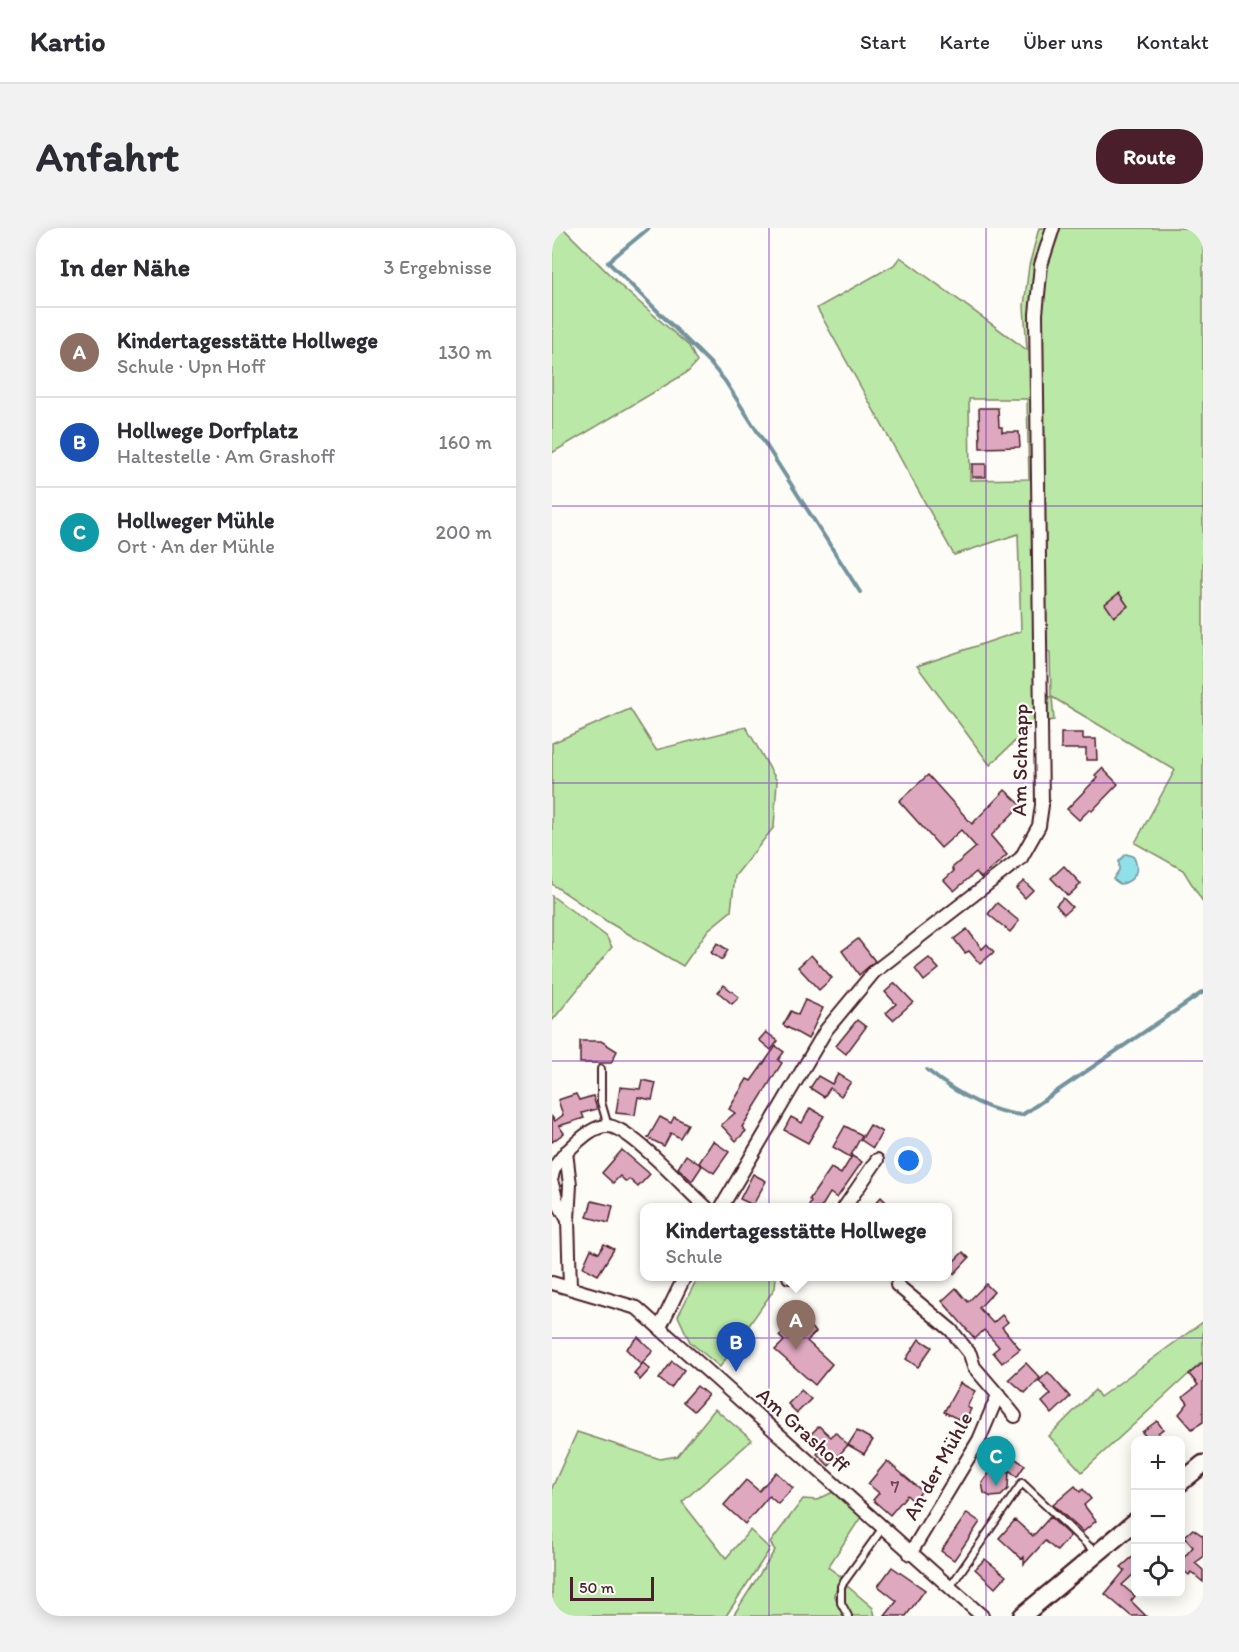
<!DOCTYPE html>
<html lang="de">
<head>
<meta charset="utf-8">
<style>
	:root { --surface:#fff; --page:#f2f2f3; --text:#2b2b33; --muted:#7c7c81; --line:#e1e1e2; --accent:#4a1f2b }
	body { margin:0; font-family:Itim,sans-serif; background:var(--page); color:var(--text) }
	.controls { position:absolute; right:18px; bottom:18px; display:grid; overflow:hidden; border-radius:12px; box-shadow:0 3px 15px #0003 }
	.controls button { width:54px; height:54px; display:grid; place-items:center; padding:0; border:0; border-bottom:2px solid var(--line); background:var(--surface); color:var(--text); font:30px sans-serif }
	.scale { position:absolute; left:18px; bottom:15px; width:84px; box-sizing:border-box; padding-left:6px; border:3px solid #4a1f2b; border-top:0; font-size:16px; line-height:21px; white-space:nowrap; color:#4a1f2b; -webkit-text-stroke:4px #fdfcf7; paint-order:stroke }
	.you { position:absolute; left:357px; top:933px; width:21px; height:21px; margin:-15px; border:4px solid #fff; border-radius:50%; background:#1a73e8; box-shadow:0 0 0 9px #1a73e833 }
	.badge { display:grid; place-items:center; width:39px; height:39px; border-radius:50%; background:var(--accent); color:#fff; font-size:20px; font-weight:700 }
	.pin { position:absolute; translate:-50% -50px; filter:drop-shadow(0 2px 3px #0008) }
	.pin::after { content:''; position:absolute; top:32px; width:21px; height:18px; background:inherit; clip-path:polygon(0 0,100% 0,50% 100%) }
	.popup { position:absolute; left:88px; top:975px; width:312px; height:78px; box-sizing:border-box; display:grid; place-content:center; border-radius:12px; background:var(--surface); filter:drop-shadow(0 2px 4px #0005); font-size:20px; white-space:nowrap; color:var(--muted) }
	.popup b { font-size:22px; color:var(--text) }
	.popup::after { content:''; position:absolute; left:50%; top:100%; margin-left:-12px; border:12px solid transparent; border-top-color:var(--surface) }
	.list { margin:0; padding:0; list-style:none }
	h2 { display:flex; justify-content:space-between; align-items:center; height:78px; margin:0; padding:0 24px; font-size:26px }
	h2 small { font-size:20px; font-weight:400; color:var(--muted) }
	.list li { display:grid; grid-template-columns:39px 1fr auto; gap:18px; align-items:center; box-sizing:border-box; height:90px; padding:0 24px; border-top:2px solid var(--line) }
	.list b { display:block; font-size:22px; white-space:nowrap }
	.list p { margin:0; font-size:20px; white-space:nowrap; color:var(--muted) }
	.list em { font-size:20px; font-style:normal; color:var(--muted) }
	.icon { flex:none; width:33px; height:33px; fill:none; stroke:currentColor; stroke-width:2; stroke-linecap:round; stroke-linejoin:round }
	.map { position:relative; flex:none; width:651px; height:1388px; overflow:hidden; border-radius:24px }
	header { display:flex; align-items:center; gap:36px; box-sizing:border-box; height:84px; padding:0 30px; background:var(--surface); border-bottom:2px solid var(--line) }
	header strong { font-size:28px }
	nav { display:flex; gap:33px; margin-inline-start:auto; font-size:21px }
	.intro { display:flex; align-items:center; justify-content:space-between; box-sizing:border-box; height:144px; padding:0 36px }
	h1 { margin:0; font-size:42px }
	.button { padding:15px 27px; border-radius:24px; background:var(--accent); color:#fff; font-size:21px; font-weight:700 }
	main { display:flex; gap:36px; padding:0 36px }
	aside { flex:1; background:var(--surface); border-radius:24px; box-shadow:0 3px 15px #0003 }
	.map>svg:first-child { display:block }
	.green { fill:#bae8a6; stroke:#828468; stroke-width:1.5; fill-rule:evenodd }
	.water { fill:#8fe0e8; stroke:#73939c; stroke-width:1.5 }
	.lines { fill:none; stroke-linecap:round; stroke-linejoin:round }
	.stream { stroke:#73939c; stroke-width:4 }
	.building { fill:#dea8be; stroke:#4a1f2b; stroke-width:1.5 }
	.service-casing { stroke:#4a1f2b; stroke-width:10 }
	.minor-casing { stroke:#4a1f2b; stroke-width:16 }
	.tertiary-casing { stroke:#4a1f2b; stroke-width:21 }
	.service { stroke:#fdfcf7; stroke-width:6 }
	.minor { stroke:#fdfcf7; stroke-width:12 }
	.tertiary { stroke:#fdfcf7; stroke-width:16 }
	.grid { fill:none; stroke:#7b2cbf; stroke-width:1.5; stroke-opacity:0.55 }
	.labels { text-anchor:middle; stroke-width:4.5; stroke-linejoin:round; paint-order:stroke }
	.number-label { font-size:18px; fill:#6f4150 }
	.street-label { font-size:21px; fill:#4a1f2b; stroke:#fdfcf7 }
</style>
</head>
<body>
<header>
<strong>Kartio</strong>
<nav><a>Start</a><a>Karte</a><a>Über uns</a><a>Kontakt</a></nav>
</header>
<div class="intro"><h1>Anfahrt</h1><a class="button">Route</a></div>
<main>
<aside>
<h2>In der Nähe<small>3 Ergebnisse</small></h2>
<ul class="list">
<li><span class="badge" style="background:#8d6e63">A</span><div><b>Kindertagesstätte Hollwege</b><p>Schule · Upn Hoff</p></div><em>130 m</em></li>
<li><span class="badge" style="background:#1a4fb4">B</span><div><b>Hollwege Dorfplatz</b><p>Haltestelle · Am Grashoff</p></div><em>160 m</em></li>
<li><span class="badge" style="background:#0f9aa8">C</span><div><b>Hollweger Mühle</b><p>Ort · An der Mühle</p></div><em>200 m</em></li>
</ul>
</aside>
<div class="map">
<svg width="651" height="1388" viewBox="0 0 651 1388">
	<rect width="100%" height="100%" fill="#fdfcf7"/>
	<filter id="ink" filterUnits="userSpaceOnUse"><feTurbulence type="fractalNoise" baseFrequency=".0167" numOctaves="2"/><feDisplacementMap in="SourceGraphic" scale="12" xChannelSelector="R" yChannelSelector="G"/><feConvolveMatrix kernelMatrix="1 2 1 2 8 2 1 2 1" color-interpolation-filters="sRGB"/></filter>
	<g filter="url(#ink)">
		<g class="green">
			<polygon points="0,0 11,0 70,59 137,118 145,134 136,144 0,225"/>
			<path d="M487,0h164v674l-20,-32 -48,-27 40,-73 -123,-73 2,23 -21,4 -43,41 -73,-99 104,-35 -3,-97 -64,21 -137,-247 77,-43 6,-8 127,93 -3,-44 5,-40zM417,171h58l2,80 -59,1zM482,420l16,4 1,45h-17z"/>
			<polygon points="78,481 104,522 194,499 225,553 222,599 183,648 179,683 156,702 131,738 56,694 0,656 0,515"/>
			<polygon points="0,668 54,708 60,719 0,793"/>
			<polygon points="146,1049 224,1049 223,1060 168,1139 138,1114 126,1088"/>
			<polygon points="651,1094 651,1133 530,1244 497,1208 543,1162 548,1169"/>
			<polygon points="163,1181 200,1212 130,1274 174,1330 198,1302 218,1321 174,1388 0,1388 0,1260 25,1204 108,1231 125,1228"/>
			<polygon points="281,1264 309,1289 276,1339 291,1350 282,1366 291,1388 181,1388 223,1322 218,1315 251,1271 265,1272"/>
			<polygon points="294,1357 321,1380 323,1388 299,1388 291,1373"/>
		</g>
		<path class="water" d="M574,626l7,2c8,13 2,26 -13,28l-7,-5 6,-9v-9z"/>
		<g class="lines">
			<g class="stream">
				<polyline points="97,0 56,34 158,135 173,153 308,364"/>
				<path d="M375,842c26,21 61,42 95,45l181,-123"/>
			</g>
		</g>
		<g class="building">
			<polygon points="427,180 446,180 447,199 450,199 450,204 467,204 468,219 428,220"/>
			<rect x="420" y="236" width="14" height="13"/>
			<polygon points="567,365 576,378 562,389 553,376"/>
			<polygon points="509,505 531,505 531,511 544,511 545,532 534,532 534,521 509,521"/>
			<polygon points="550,540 566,556 540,583 538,581 527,592 515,581 545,550 543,547"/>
			<polygon points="376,547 420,596 453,562 469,577 439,608 455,627 429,650 424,644 402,663 392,652 402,643 400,640 424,619 409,602 389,620 347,573"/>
			<polygon points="512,638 529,656 516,668 499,650"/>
			<polygon points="472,653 481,662 473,670 464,660"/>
			<polygon points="511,670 520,679 512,686 504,677"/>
			<polygon points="445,675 467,693 458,704 436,686"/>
			<polygon points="415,701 430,721 435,716 442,724 428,736 417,723 413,725 402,711"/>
			<polygon points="306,711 323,733 307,747 290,723"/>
			<polygon points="165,715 176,722 170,732 159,725"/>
			<polygon points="259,727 280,750 267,762 246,739"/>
			<polygon points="377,730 387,741 372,753 363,741"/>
			<polygon points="343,755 361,774 341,792 334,785 344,776 333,764"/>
			<polygon points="172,757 187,769 180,776 166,764"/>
			<polygon points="253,772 271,780 256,811 231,797 239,783 246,787"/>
			<polygon points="305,792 314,799 294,826 284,818"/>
			<polygon points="214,804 226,813 219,822 207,812"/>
			<polygon points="28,813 49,813 65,823 59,835 28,835"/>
			<polygon points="224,818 232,824 226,832 230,835 190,899 194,903 184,913 169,897 183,885 177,881 195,851 199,853"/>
			<polygon points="286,846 299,854 289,868 278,860 272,869 258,860 266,848 280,856"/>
			<polygon points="90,852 104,855 100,872 86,869 83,887 64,885 68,859 88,861"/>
			<polygon points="24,866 27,872 41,868 45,881 30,885 32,890 7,898 12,905 0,914 0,889 3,893 11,887 6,872"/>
			<polygon points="258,880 272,888 256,915 232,902 239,889 250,895"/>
			<polygon points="108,889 119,895 122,889 136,896 128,910 119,905 112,918 96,910"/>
			<polygon points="318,897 330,904 321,920 309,912"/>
			<polygon points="293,898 310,907 298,929 281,919"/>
			<polygon points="161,913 177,924 162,945 147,935"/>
			<polygon points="70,922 98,946 86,959 77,951 74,954 68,948 61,955 50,945"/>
			<polygon points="134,927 150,938 140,953 126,940"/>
			<polygon points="300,928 310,934 285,970 278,965 269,980 256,980 259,974 257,972 279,940 289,946"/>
			<polygon points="201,946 214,953 201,977 188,971"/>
			<polygon points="329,969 340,980 319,980"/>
			<polygon points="40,973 61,978 57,995 35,989"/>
			<polygon points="52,1016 62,1021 46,1047 31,1039 39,1021 47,1025"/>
			<polygon points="411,1024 417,1030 402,1046 396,1039"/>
			<polygon points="434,1056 442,1064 427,1080 441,1095 450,1087 456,1094 450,1099 468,1121 450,1135 441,1124 447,1119 432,1102 423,1111 390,1073 404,1060 416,1074"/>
			<polygon points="255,1096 264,1104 255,1113 280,1136 263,1157 223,1122 232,1113 227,1108 238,1097 247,1105"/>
			<polygon points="86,1109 101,1123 89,1136 74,1121"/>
			<polygon points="367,1111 380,1119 366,1139 354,1131"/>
			<polygon points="120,1133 132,1142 119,1160 107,1151"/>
			<polygon points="91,1135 98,1141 88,1152 82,1145"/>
			<polygon points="474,1135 488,1150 473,1165 457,1151"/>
			<polygon points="651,1135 651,1194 640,1201 627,1186 636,1175 631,1169 646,1157 637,1146"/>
			<polygon points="496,1144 518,1169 500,1186 490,1174 499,1166 487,1153"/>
			<polygon points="408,1155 423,1163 415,1179 419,1181 412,1194 392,1184"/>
			<polygon points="145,1158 156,1167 142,1183 131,1174"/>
			<polygon points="249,1162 259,1171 245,1185 236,1176"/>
			<polygon points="605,1193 611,1201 606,1205 612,1212 597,1212 590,1204"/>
			<polygon points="267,1198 279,1209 283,1204 296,1217 277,1238 265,1226 268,1222 255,1210"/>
			<polygon points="305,1203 321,1212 312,1226 296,1217"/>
			<polygon points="436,1213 473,1237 465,1249 457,1242 456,1261 449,1268 439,1269 432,1265 430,1255 443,1237 428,1227"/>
			<polygon points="335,1233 370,1263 361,1273 355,1267 338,1287 321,1272 327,1265 316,1256"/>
			<polygon points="224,1244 241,1260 226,1276 217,1268 193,1296 172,1277 194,1252 207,1263"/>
			<polygon points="523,1258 528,1264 531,1261 539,1271 532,1277 544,1293 531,1304 501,1277"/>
			<polygon points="415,1285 428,1294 402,1332 389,1323"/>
			<polygon points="498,1289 518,1308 505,1323 493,1313 472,1336 472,1329 470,1331 447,1310 463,1292 481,1308"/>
			<polygon points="641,1301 651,1308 651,1329 643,1335 651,1342 651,1354 639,1344 637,1347 628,1340 628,1334 641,1319 632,1309"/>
			<polygon points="584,1326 584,1344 570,1357 583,1368 579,1373 594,1388 579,1388 553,1366 573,1342 569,1339"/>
			<polygon points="433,1331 454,1348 443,1360 423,1341"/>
			<polygon points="340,1339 373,1362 354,1388 333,1388 345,1373 326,1358"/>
		</g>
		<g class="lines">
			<defs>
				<g id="service">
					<polyline points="49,841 49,874 56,898"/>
					<polyline points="398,1359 470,1255 543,1324"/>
					<polyline points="296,1388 289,1375 289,1358 330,1301"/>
				</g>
				<g id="minor">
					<polyline points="14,924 18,957 16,991"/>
					<path d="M0,949c1,-12 14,-25 23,-33 9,-8 20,-18 32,-18 22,-1 80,65 100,82"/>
					<polyline points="0,956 5,973 16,992 18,1059"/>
					<polyline points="169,980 274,802 322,744 469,630 487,598 490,577 484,86 489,37 501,0"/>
					<polyline points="292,980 325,932"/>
					<polyline points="237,1049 238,1048"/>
					<polyline points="0,1055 85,1080 430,1388"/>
					<polyline points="345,1057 399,1102 418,1126 422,1139 446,1167 427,1212 358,1326"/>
					<polyline points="108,1099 133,1048"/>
					<polyline points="446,1167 463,1188"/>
				</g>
				<g id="tertiary">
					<polyline points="628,1255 651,1236"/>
					<polyline points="470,1388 584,1293"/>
				</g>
			</defs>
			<use href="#service" class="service-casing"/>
			<use href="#minor" class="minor-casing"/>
			<use href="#tertiary" class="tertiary-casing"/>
			<use href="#service" class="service"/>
			<use href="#minor" class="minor"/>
			<use href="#tertiary" class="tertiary"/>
		</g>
	</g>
	<path class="grid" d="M217,0v1388M434,0v1388M0,278h651M0,555h651M0,833h651M0,1110h651"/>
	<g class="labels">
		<g class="number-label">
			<text x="343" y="1265">7</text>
		</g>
		<g class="street-label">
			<text transform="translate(468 532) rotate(-89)" y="7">Am Schnapp</text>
			<text transform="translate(251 1202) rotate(42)" y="7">Am Grashoff</text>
			<text transform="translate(386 1238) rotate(-61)" y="7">An der Mühle</text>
		</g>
	</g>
</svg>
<div class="controls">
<button>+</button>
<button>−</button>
<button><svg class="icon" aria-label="locate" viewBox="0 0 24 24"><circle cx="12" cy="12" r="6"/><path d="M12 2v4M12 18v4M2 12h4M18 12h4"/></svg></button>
</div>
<div class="scale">50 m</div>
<div class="you"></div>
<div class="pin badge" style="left:244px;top:1122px;background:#8d6e63">A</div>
<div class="popup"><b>Kindertagesstätte Hollwege</b>Schule</div>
<div class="pin badge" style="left:184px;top:1144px;background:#1a4fb4">B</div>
<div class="pin badge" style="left:444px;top:1258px;background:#0f9aa8">C</div>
</div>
</main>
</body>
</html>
